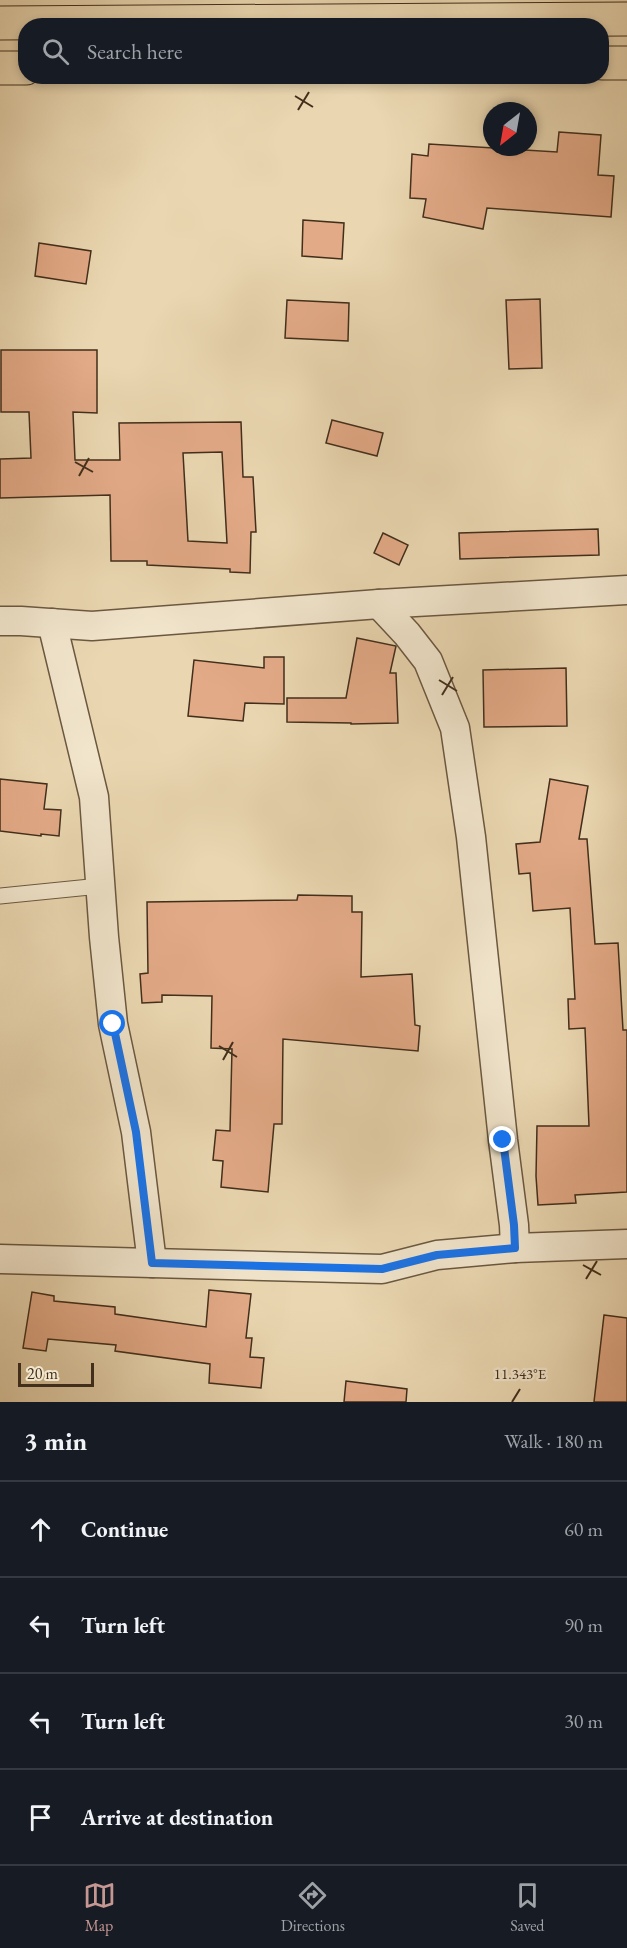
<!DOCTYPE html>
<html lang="en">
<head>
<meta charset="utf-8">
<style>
	:root { --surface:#171b24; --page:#20242c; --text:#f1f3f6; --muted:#9ea1a6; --line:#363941; --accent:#c59692 }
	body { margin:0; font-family:"EB Garamond",serif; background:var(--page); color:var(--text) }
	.compass { position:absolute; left:483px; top:102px; width:54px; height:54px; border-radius:50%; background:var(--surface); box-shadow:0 3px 9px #0003; rotate:211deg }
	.scale { position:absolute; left:18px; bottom:15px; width:76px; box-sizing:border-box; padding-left:6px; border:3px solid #412e1b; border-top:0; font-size:16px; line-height:21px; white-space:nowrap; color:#412e1b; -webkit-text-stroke:4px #f1e5cc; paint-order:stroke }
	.stop { position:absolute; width:18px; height:18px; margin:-14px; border:4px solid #1a73e8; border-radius:50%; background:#fff }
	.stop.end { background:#1a73e8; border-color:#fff; box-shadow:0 2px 6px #0008 }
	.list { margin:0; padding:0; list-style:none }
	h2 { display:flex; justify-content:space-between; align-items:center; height:78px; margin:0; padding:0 24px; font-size:26px }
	h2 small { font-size:20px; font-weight:400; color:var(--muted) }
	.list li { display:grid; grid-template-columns:39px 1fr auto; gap:18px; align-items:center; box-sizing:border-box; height:96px; padding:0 24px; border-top:2px solid var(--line) }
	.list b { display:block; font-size:22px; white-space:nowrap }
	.list em { font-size:20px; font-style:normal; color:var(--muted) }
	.icon { flex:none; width:33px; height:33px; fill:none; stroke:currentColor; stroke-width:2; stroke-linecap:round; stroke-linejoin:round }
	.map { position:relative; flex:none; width:627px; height:1402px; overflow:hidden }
	.search { position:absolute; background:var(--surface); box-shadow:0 3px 9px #0003; left:18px; right:18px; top:18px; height:66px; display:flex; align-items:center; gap:15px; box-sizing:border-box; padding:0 21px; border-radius:24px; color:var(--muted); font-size:22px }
	.sheet { height:462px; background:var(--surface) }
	nav { display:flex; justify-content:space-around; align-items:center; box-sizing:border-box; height:84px; border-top:2px solid var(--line); background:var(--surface); font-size:16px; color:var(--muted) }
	nav a { display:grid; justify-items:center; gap:3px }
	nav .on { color:var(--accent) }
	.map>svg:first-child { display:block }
	.building { fill:#e3aa87; stroke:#412e1b; stroke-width:1.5; fill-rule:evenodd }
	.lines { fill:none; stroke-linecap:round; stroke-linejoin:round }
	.service-casing { stroke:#6b5840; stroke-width:17 }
	.minor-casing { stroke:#6b5840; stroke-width:31 }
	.trunk-casing { stroke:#412e1b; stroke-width:35 }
	.service { stroke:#f1e5cc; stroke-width:15 }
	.minor { stroke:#f1e5cc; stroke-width:28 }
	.trunk { stroke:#ead7b1; stroke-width:33 }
	.route { stroke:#1a73e8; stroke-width:8 }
	.ticks { fill:none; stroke:#412e1b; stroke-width:2 }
	.ticks-label { font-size:15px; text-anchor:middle; fill:#412e1b; stroke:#f1e5cc; stroke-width:4.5; stroke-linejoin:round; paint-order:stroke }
</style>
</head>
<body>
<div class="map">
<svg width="627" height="1402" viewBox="0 0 627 1402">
	<rect width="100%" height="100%" fill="#ead7b1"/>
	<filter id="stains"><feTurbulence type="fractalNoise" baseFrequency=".00333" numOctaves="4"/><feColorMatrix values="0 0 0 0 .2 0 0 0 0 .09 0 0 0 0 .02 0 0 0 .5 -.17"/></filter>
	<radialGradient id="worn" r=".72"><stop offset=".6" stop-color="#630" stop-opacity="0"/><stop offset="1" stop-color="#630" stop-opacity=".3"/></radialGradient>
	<g class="building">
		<polygon points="559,132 601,135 598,175 614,176 611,217 487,208 483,229 423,217 426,199 410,198 412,154 428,156 429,144 557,152"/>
		<polygon points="303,220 344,223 342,259 302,256"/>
		<polygon points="39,243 91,251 86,284 35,276"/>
		<polygon points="540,299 542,368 509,369 506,300"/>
		<polygon points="287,300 349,303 348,341 285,338"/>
		<path d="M1,350h96v63l-24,-1 2,48h45l-1,-37 122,-1 2,55h10l3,55h-5l-1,41 -20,-1v-3l-83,-4v-4h-36l-1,-66 -110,3v-39l31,-1 -2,-46h-28zM222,452l5,91 -39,-2 -5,-88z"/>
		<polygon points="332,420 383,433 377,456 326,443"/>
		<polygon points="598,529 599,555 460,559 459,533"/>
		<polygon points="383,533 408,545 399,565 374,553"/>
		<polygon points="357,638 396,646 390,673 396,673 398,723 351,724 351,723 287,722 287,698 346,698"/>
		<polygon points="264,657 284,657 284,704 245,703 243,721 188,716 194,660 264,668"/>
		<polygon points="566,668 567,726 484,727 483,670"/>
		<polygon points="0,779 47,784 44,809 61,810 59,836 41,834 41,836 0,831"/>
		<polygon points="550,779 588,786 579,839 587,839 595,944 618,943 623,1030 627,1030 627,1192 575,1195 576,1203 538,1205 536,1176 537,1126 589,1126 585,1028 569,1029 568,999 575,999 570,908 533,911 530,873 519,874 516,844 540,842"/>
		<polygon points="298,895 352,896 352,912 362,912 361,977 412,974 415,1025 420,1026 418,1051 283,1039 282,1124 274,1124 268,1192 221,1187 223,1161 213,1160 216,1130 230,1131 232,1049 211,1048 212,996 162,995 162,1002 142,1003 140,974 148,973 147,902 297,900"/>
		<polygon points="209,1290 251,1294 246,1338 252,1338 250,1357 264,1358 261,1388 209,1383 210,1364 115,1351 116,1345 48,1339 46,1351 23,1348 32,1292 54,1296 54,1301 115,1307 115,1314 206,1327"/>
		<polygon points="604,1315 627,1318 627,1402 594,1402"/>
		<polygon points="346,1381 407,1389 406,1402 344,1402"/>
	</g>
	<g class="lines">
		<defs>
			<polyline id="service" points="0,896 100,886"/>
			<g id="minor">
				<polyline points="379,604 407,634 428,661 455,728 471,837 503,1140 514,1225 515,1248"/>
				<polyline points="0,621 21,621 92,626 379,604 627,590"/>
				<polyline points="52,623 94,797 104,937 113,1024 136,1132 152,1263"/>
				<polyline points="0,1259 382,1269 437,1255 515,1248 627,1244"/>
			</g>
			<g id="trunk">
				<polyline points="0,23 627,19"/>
				<polyline points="602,63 627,63"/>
				<polyline points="0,68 26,68"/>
			</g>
		</defs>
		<use href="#service" class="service-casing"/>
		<use href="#minor" class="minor-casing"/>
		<use href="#trunk" class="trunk-casing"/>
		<use href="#service" class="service"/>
		<use href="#minor" class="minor"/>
		<use href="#trunk" class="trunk"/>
	</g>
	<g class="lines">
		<polyline class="route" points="113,1024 136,1132 152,1263 382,1269 437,1255 515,1248 514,1225 503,1140"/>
	</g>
	<path class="ticks" d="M295,96l18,11M298,110l11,-18M75,462l18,10M79,476l10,-18M439,680l18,11M442,695l11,-18M219,1046l18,11M223,1060l10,-18M583,1265l18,10M586,1279l11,-18M512,1402l8,-13"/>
	<g class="ticks-label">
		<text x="520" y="1379">11.343°E</text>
	</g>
	<rect width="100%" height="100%" filter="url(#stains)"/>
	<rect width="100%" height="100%" fill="url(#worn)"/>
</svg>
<svg class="compass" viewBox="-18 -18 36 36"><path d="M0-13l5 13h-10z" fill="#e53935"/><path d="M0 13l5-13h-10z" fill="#9ea1a6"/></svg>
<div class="scale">20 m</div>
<div class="stop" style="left:113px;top:1024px"></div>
<div class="stop end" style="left:503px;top:1140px"></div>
<div class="search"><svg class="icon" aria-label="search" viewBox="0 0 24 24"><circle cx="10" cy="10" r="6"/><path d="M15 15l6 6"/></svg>Search here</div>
</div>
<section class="sheet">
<h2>3 min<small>Walk · 180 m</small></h2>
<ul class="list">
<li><svg class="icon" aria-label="ahead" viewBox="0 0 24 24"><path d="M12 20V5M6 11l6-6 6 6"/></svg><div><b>Continue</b></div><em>60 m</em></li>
<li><svg class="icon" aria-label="left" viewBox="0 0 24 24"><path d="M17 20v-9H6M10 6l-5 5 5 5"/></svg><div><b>Turn left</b></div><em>90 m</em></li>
<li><svg class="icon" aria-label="left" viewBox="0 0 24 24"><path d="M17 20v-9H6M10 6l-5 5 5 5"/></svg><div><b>Turn left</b></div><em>30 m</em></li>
<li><svg class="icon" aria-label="arrive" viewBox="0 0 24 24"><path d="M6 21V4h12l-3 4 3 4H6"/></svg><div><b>Arrive at destination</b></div></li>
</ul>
</section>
<nav>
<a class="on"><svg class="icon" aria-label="map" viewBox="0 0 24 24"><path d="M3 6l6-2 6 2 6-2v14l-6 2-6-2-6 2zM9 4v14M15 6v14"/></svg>Map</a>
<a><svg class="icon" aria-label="directions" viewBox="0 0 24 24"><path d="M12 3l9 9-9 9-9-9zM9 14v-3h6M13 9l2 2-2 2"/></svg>Directions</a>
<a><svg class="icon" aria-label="saved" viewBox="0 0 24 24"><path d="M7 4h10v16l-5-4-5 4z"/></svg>Saved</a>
</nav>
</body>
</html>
